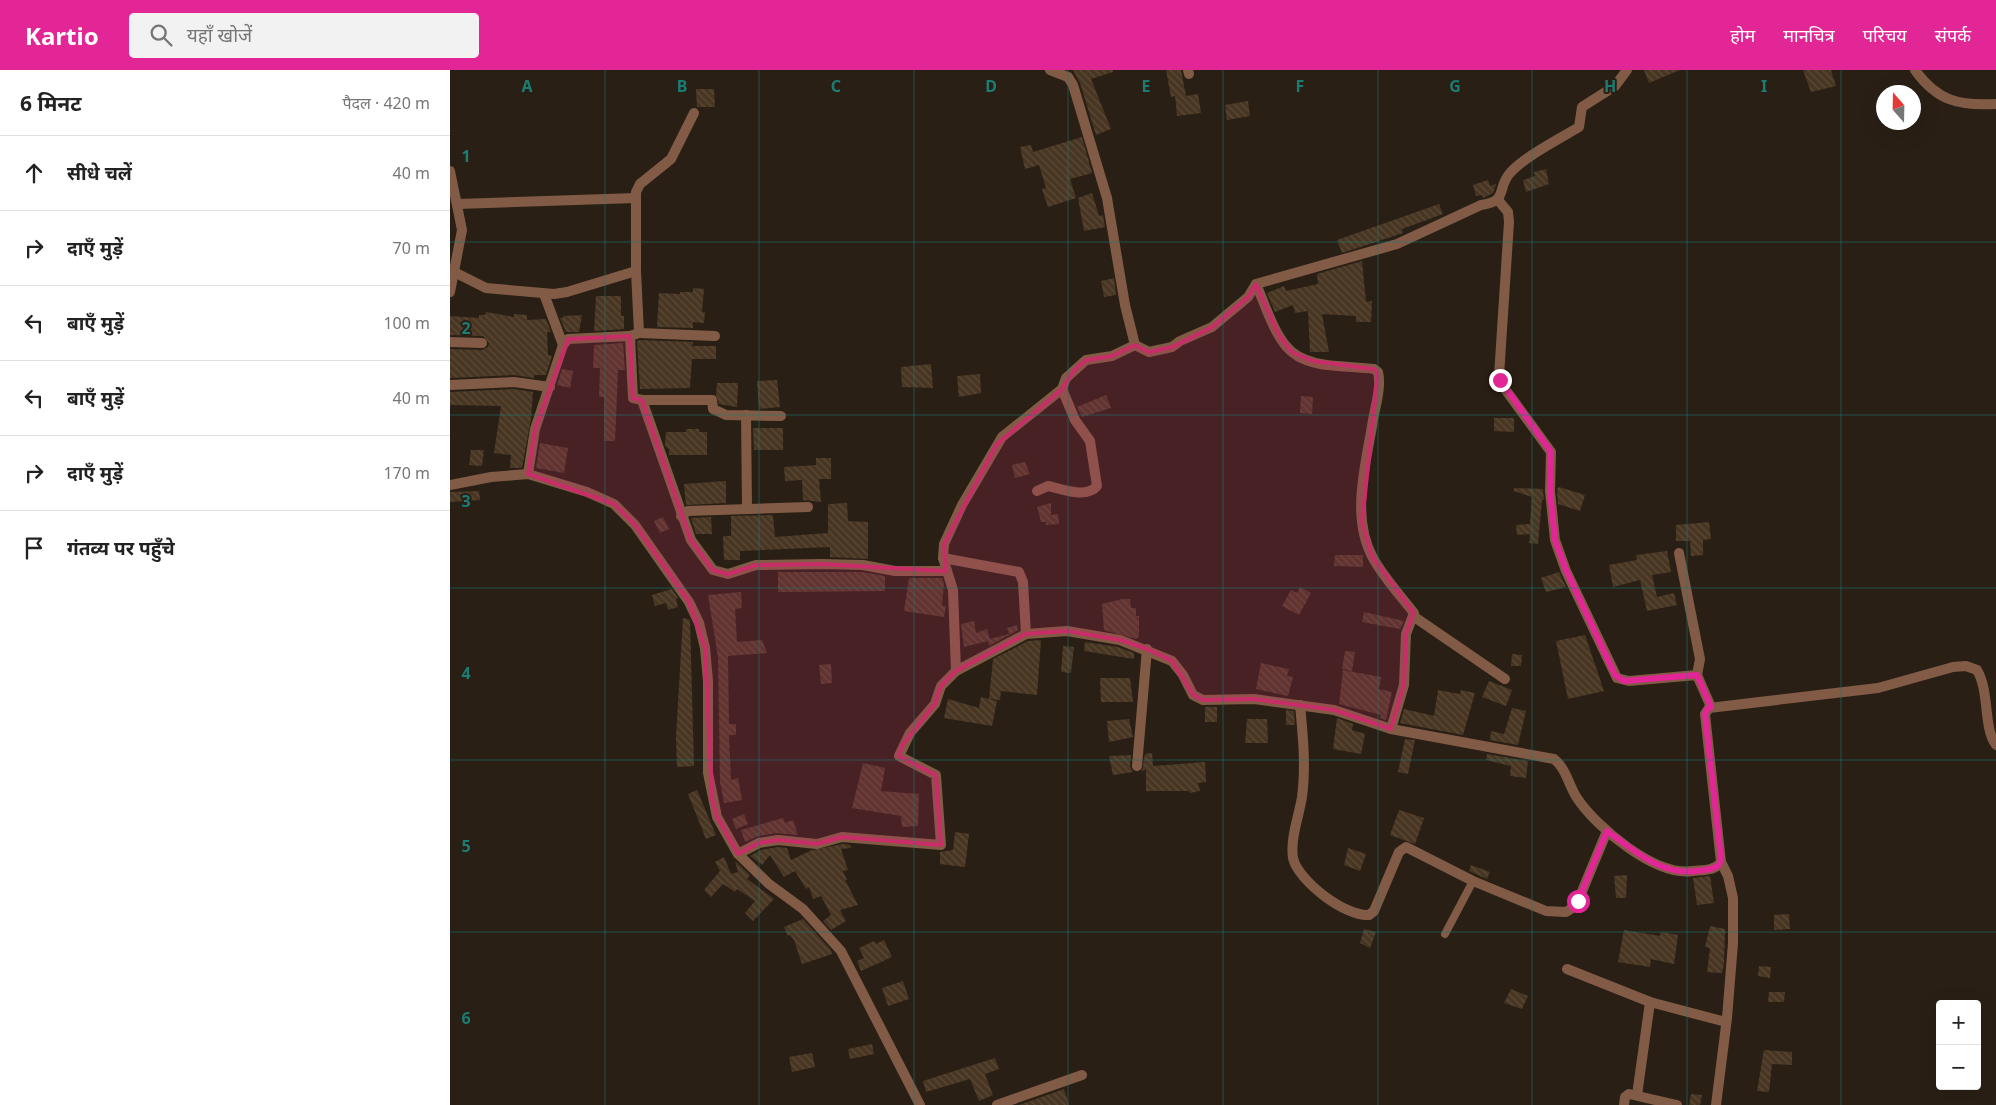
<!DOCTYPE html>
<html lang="hi">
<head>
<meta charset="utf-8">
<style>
	:root { --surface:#fff; --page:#f2f2f2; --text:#222; --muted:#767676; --line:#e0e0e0; --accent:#e22695 }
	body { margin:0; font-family:"Noto Sans","Noto Sans Devanagari",sans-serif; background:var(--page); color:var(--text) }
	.controls { position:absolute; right:15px; bottom:15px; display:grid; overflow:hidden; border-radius:5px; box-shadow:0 5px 20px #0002 }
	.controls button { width:45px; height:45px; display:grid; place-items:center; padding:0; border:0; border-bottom:1px solid var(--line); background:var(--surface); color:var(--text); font:25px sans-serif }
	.compass { position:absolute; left:1426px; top:15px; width:45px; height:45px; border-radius:50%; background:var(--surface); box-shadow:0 5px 20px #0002; rotate:340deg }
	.stop { position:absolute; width:15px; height:15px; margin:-11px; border:4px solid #e22695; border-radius:50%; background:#fff }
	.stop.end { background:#e22695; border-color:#fff; box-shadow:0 1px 5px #0008 }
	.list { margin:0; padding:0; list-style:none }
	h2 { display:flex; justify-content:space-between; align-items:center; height:65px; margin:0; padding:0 20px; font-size:21px }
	h2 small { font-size:16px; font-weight:400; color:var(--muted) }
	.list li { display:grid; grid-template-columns:32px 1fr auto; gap:15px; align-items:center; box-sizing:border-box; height:75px; padding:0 20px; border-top:1px solid var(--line) }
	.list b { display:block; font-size:19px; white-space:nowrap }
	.list em { font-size:16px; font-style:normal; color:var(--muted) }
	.icon { flex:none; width:28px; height:28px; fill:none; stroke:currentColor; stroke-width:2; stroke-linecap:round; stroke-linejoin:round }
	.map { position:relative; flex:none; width:1546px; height:1035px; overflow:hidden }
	header { display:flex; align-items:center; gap:30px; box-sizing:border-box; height:70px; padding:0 25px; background:var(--accent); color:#fff }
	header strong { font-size:24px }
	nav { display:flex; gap:28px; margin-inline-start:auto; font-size:18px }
	.search { width:350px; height:45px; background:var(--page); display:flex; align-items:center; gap:12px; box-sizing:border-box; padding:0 18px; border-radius:5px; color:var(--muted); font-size:19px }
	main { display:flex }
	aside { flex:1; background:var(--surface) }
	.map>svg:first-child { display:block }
	.building { fill:url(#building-back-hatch) }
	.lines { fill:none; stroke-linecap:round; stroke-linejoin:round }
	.service { stroke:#825b46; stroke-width:8 }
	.minor { stroke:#825b46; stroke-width:10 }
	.route { stroke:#e22695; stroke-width:6 }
	.marked { fill:#c82d68; fill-opacity:0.2; stroke:#c82d68; stroke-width:4; stroke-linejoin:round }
	.grid { fill:none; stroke:#1b7c74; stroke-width:1; stroke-opacity:0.55 }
	.grid-label { font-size:16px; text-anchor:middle; font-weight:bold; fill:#1b7c74; stroke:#291f15; stroke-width:4; stroke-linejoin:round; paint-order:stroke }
</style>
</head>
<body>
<header>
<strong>Kartio</strong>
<div class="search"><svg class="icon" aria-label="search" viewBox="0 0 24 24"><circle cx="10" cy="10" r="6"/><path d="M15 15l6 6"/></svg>यहाँ खोजें</div>
<nav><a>होम</a><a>मानचित्र</a><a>परिचय</a><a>संपर्क</a></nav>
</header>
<main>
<aside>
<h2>6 मिनट<small>पैदल · 420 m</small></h2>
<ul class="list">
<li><svg class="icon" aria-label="ahead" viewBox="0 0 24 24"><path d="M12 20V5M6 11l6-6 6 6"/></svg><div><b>सीधे चलें</b></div><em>40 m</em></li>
<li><svg class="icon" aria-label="right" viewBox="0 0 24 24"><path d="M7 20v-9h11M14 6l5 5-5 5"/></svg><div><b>दाएँ मुड़ें</b></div><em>70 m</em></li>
<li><svg class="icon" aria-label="left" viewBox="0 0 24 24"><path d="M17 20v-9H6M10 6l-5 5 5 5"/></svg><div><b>बाएँ मुड़ें</b></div><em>100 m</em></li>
<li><svg class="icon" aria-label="left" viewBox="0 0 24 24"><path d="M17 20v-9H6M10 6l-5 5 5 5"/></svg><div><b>बाएँ मुड़ें</b></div><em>40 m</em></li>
<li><svg class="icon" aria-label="right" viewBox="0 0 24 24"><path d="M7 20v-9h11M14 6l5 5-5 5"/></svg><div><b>दाएँ मुड़ें</b></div><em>170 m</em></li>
<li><svg class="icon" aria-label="arrive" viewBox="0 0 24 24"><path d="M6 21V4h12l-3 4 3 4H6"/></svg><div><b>गंतव्य पर पहुँचे</b></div></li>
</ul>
</aside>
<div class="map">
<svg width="1546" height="1035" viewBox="0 0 1546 1035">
	<defs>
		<pattern id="building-back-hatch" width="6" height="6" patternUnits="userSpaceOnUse" patternTransform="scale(1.25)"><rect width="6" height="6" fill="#483623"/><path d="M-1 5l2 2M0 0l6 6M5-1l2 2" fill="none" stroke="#5a4a38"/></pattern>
	</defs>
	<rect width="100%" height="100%" fill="#291f15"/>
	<g class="building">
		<polygon points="623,0 663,0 663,2 641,9 661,59 646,65 630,13"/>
		<polygon points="716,0 731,0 736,26 748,24 751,43 727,46 725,26 721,27"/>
		<polygon points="1194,0 1230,0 1199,13"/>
		<polygon points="1353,0 1381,0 1386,16 1361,22"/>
		<polygon points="246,19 264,19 265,37 247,37"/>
		<polygon points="798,31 800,46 777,50 775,35"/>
		<polygon points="632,67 642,103 620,109 626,128 598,137 592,119 596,118 589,95 575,99 570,77 581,75 583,82"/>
		<polygon points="1096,99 1099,114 1076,122 1073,110 1085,106 1084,102"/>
		<polygon points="1038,110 1040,116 1046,114 1043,123 1033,128 1032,125 1026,126 1023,115"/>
		<polygon points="642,123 649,146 653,145 655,157 634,161 628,128"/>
		<polygon points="989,134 993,144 952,159 953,163 892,183 887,170"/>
		<polygon points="912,191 916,232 922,231 921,252 906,252 906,246 872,244 879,282 860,282 858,241 845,243 843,235 825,242 817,223 834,216 836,221 868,214 867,204"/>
		<polygon points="664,208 666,225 654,227 651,211"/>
		<polygon points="243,218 254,219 252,242 255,242 254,253 243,252 243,258 207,257 209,223 230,224 230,222 243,222"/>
		<polygon points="146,226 171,226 171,246 174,246 174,259 144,261"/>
		<polygon points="36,242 64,247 64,244 77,245 77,250 96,249 101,262 97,262 98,285 102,286 96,305 84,305 84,308 64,305 0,308 0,279 32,280 38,277 39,273 33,266 0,265 0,246 29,248 29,245 35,245"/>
		<polygon points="132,245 129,262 116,262 110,248 113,248 113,246"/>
		<polygon points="190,270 243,272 242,276 266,276 266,289 242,289 240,318 190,319 187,271"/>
		<polygon points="173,273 175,300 168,300 165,371 154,371 154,327 149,327 150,298 143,298 144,275"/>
		<polygon points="481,294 483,318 452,317 451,297"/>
		<polygon points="112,299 123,301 120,318 107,315"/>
		<polygon points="530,304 531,323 509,327 507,306"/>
		<polygon points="327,310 330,337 309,339 307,311"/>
		<polygon points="267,313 288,313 287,337 269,334 266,325"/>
		<polygon points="64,319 83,322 81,349 72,398 60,398 61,385 44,383 51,336 0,335 0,322"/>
		<polygon points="656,325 661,338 632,347 627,337"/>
		<polygon points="851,326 863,327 862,344 850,343"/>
		<polygon points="1044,348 1064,348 1064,362 1044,361"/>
		<polygon points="303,358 333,358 333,380 304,380"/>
		<polygon points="236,359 249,359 249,362 257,362 257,385 219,385 219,379 215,376 216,362 236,362"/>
		<polygon points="90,373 118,378 114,403 86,398"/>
		<polygon points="21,380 34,380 32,396 19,395"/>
		<polygon points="366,388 381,388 381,409 369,409 371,432 353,430 352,410 335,411 334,397 366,395"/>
		<polygon points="575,392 580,404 565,408 562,395"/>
		<polygon points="276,411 276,433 236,435 234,414"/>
		<polygon points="1109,417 1135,425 1130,441 1108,434 1107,419"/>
		<polygon points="1064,418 1093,419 1094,430 1092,430 1088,474 1079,473 1080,464 1067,465 1066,455 1080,454 1082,427 1064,421"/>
		<polygon points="29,421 30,430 0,432 0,422"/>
		<polygon points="397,433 398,451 418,452 418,489 380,487 380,477 290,481 290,490 274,490 273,466 281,466 281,446 323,445 325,467 378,463 378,434"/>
		<polygon points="601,433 601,445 608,444 609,454 596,455 596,452 591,452 587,437"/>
		<polygon points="213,447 219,459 210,463 204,451"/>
		<polygon points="261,447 262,464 246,464 241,448"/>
		<polygon points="1259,452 1261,469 1253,470 1253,485 1241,486 1240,471 1226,471 1226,455"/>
		<polygon points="1217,481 1221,502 1202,505 1207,527 1224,523 1227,535 1197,541 1190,510 1163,517 1159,495 1187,490 1186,485"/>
		<polygon points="885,485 913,485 913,497 884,496"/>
		<polygon points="328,502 412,502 435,506 435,521 328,522"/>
		<polygon points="1109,502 1116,517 1096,522 1091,508"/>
		<polygon points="459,508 492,508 494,513 492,536 496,536 494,547 454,541"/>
		<polygon points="850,517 861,523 849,545 832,536 841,520 847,523"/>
		<polygon points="222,519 228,528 226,529 228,537 218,540 216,533 205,536 202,525"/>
		<polygon points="291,522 292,538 285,539 287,572 312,570 317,583 278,586 279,654 286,654 286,665 279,665 281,710 288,708 292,730 274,733 270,712 268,587 258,525"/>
		<polygon points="672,529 680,529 681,538 686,538 686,546 689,546 689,566 686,569 654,560 652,534"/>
		<polygon points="914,542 954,551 950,559 912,552"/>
		<polygon points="233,548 240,550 244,696 227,697 226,667"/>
		<polygon points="524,551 526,563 537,559 540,569 559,564 557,558 567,555 568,560 539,576 538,571 514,577 511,554"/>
		<polygon points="1135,565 1154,621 1118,629 1106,571"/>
		<polygon points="591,570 587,625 551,621 550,630 539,629 547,631 542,656 494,648 498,629 529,638 531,627 539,629 543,589 578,571"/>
		<polygon points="635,572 668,577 684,583 684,589 634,581"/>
		<polygon points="613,576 624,577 621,603 611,602"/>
		<polygon points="895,581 905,582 902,601 892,599"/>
		<polygon points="1062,584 1072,585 1071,596 1061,596"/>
		<polygon points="811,593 839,599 837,606 843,607 838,626 806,619"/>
		<polygon points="381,594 382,613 371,614 369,595"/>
		<polygon points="893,600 931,607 929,619 942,622 936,650 930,648 931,645 889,634"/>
		<polygon points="650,608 680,608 683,632 651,632"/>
		<polygon points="1039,611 1062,620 1056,636 1032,627"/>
		<polygon points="988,620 1010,624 1011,620 1025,623 1013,665 950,653 954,639 984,646"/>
		<rect x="755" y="637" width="12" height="15"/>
		<polygon points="1062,638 1076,641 1068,675 1040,670 1041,661 1054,664"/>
		<polygon points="836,640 844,641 845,655 836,655"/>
		<polygon points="887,648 903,654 902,660 915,664 911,684 883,679"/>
		<polygon points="679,649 683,667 659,672 657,651"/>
		<polygon points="797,649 817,649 818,673 795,673"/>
		<polygon points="955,669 965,670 958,704 948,702"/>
		<polygon points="702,683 703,696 755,692 756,712 748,713 750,721 740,723 739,721 696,721 696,700 692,701 695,684"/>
		<polygon points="1037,684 1078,691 1076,708 1060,706 1061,696 1036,690"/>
		<polygon points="681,685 680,696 683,702 663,705 659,686"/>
		<polygon points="413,693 435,698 431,721 469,724 468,756 452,757 451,746 402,738"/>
		<polygon points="247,720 266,765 256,769 238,724"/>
		<polygon points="949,740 974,748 965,774 940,765"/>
		<polygon points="294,744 298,754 286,759 282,749"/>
		<polygon points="333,748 335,753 343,750 348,765 327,763 308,766 295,772 291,760"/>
		<polygon points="505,762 519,764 515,797 490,794 490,782 503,780"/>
		<polygon points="393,774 400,775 401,778 391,779 398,800 393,801 397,810 395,810 408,835 390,840 396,851 381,860 373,851 381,845 371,826 363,829 359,817 356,819 345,801 334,807 320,785 312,795 300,786 311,780 328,777 337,778 341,790 362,780"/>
		<polygon points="898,778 916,784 910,801 894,795"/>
		<polygon points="274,787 281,804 288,802 285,791 300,805 297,809 324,829 303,851 295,843 305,831 287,819 285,822 273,814 261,827 254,820 270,801 265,792"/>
		<polygon points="1021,795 1040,802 1037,809 1019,801"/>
		<polygon points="1177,805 1176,828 1166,828 1164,806"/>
		<polygon points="1260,806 1264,833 1247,835 1243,808"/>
		<polygon points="1339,844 1340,859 1324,860 1324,845"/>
		<polygon points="353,849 381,880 382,884 352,894 344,870 340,865 338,866 334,857"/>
		<polygon points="1260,856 1275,859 1274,894 1272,903 1257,902 1260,878 1255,877"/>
		<polygon points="914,859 926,862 920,878 910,873"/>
		<polygon points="1174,860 1210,866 1211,862 1228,865 1224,894 1201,889 1200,897 1168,892"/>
		<polygon points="434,870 442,887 411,901 407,891 414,888 409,878 424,871 426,874"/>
		<polygon points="1309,896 1321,897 1320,908 1308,906"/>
		<polygon points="453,911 459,929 438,936 432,918"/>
		<polygon points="1061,919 1078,926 1072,939 1054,933"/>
		<polygon points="1319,922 1335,922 1334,932 1318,932"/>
		<polygon points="422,974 424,984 400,989 398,979"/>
		<polygon points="1314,980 1342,982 1342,995 1322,994 1319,1022 1307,1021"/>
		<polygon points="362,983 365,997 342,1002 339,987"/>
		<polygon points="545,988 549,999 535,1004 543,1025 529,1031 520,1009 476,1022 473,1011"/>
		<polygon points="614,1019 619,1035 569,1035"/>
		<polygon points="1241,1024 1252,1025 1250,1035 1239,1035"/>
	</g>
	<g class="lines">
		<polyline class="service" points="995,864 1023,811"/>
		<g class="minor">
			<polyline points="600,0 618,7 623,15 657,128 675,235 685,275"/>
			<polyline points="738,0 739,4"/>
			<path d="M1465,0c22,31 44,36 81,34"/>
			<polyline points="244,43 221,89 190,114 186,122 186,201 189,263 180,266 183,328 192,330 241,470 263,500 278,504 306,495 372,494 413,495 445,501 497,501"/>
			<polyline points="0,101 12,160 0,222"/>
			<polyline points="1048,130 1058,142 1059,152 1049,306 1055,319 1101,382 1100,421 1105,470 1116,501 1167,608 1179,611 1247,605 1261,637"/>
			<polyline points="7,134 186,128"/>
			<polyline points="0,200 36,218 104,224 117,222 186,201"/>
			<path d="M806,214c9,20 16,45 30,62 19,24 61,19 88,23l4,3c4,16 -4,38 -6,54 -7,42 -21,92 1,132 11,20 27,37 41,55l-8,21 -2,51 -13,44"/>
			<polyline points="94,224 113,275"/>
			<polyline points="189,263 265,266"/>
			<polyline points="0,272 32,273"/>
			<polyline points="0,315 64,312 100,317"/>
			<polyline points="192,330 262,330 263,339 276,345 331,346"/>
			<polyline points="296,345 297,438"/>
			<polyline points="78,404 85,359 113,275 118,269 180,266"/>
			<polyline points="0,415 41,407 78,404 137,422 164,434 185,455 239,532 249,553 255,578 258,611 258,703 267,747 288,784 319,814 353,839 391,881 470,1035"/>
			<path d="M587,421l11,-5c14,3 38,13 49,0l-7,-45 -15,-21 -13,-31"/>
			<polyline points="231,446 238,441 358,437"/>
			<polyline points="1229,483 1250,589 1247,605"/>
			<polyline points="493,488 569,502 573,512 576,564"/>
			<polyline points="963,546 1055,609"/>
			<path d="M506,601l-3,-81 -10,-32 1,-14 18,-39 40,-68 60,-48 4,-11 20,-18 26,-4 23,-11 14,7 23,-5 8,-6 32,-14 36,-30 8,-13 141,-40 84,-39c28,-4 15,-16 29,-32 14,-16 49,-34 69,-46l3,-20 33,-21 12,-16"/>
			<path d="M850,635c3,31 6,62 2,92 -3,19 -12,42 -9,61 5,23 53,59 76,57l5,-4 25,-59 7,-5 67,34 73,30 20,1 8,-5 4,-6 29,-70"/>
			<polyline points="687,696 697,579"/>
			<path d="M288,784l21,-11 19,-3 39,4 25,-7 99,8 -5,-70 -37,-19 11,-23 25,-29 6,-18 15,-15 70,-37 41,-3 53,9 52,21 11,14 10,20 10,5 51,-1 80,11 57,19 163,30c12,9 15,27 23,39 20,30 79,79 116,73 10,-1 22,0 28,-9l-16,-148 4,-6 169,-20 75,-21 13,-1 11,4c13,22 6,58 19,75"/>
			<polyline points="1117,899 1200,932 1276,952"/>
			<polyline points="1187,1025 1200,932"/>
			<polyline points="547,1035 632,1005"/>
			<polyline points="1174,1035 1175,1027 1179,1024 1227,1035"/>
			<polyline points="1266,1035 1277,948 1283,873 1283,828 1278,806 1271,792"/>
		</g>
	</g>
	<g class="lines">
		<path class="route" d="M1050,310l51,72 -1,39 5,49 11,30 49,105 9,6 73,-6 14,32 -4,2 -2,5 16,144 -2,7c-7,5 -14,5 -22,6 -36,5 -63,-21 -90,-40l-29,70"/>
	</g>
	<path class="marked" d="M806,214l23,51 13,17 21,9 61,8 4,3 -16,150 10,34 42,57 -8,21 -2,51 -13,44 -57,-19 -80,-11 -51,1 -10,-5 -21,-34 -25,-12 -27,-9 -53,-9 -41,3 -70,37 -15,15 -6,18 -33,42 -3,10 37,19 5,70 -99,-8 -25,7 -39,-4 -19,3 -21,11 -21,-37 -5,-17 -7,-152 -16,-46 -54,-77 -21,-21 -86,-30 7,-45 33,-90 62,-3 3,62 9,2 49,140 22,30 15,4 28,-9 66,-1 123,7 -1,-27 52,-99 66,-56 12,-19 12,-10 26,-4 23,-11 14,7 23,-5 40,-20 36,-30z"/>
	<path class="grid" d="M155,0v1035M309,0v1035M464,0v1035M618,0v1035M773,0v1035M928,0v1035M1082,0v1035M1237,0v1035M1391,0v1035M0,172h1546M0,345h1546M0,518h1546M0,690h1546M0,862h1546"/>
	<g class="grid-label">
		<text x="77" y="22">A</text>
		<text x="232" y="22">B</text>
		<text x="386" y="22">C</text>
		<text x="541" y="22">D</text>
		<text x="696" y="22">E</text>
		<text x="850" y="22">F</text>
		<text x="1005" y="22">G</text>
		<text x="1160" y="22">H</text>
		<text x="1314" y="22">I</text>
		<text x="16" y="92">1</text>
		<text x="16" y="264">2</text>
		<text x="16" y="437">3</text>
		<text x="16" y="609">4</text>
		<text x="16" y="782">5</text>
		<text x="16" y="954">6</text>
	</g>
</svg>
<div class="controls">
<button>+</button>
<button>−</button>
</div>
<svg class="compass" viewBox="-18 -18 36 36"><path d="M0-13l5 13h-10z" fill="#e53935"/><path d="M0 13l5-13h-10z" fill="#767676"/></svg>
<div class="stop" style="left:1128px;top:831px"></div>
<div class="stop end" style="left:1050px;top:310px"></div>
</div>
</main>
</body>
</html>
